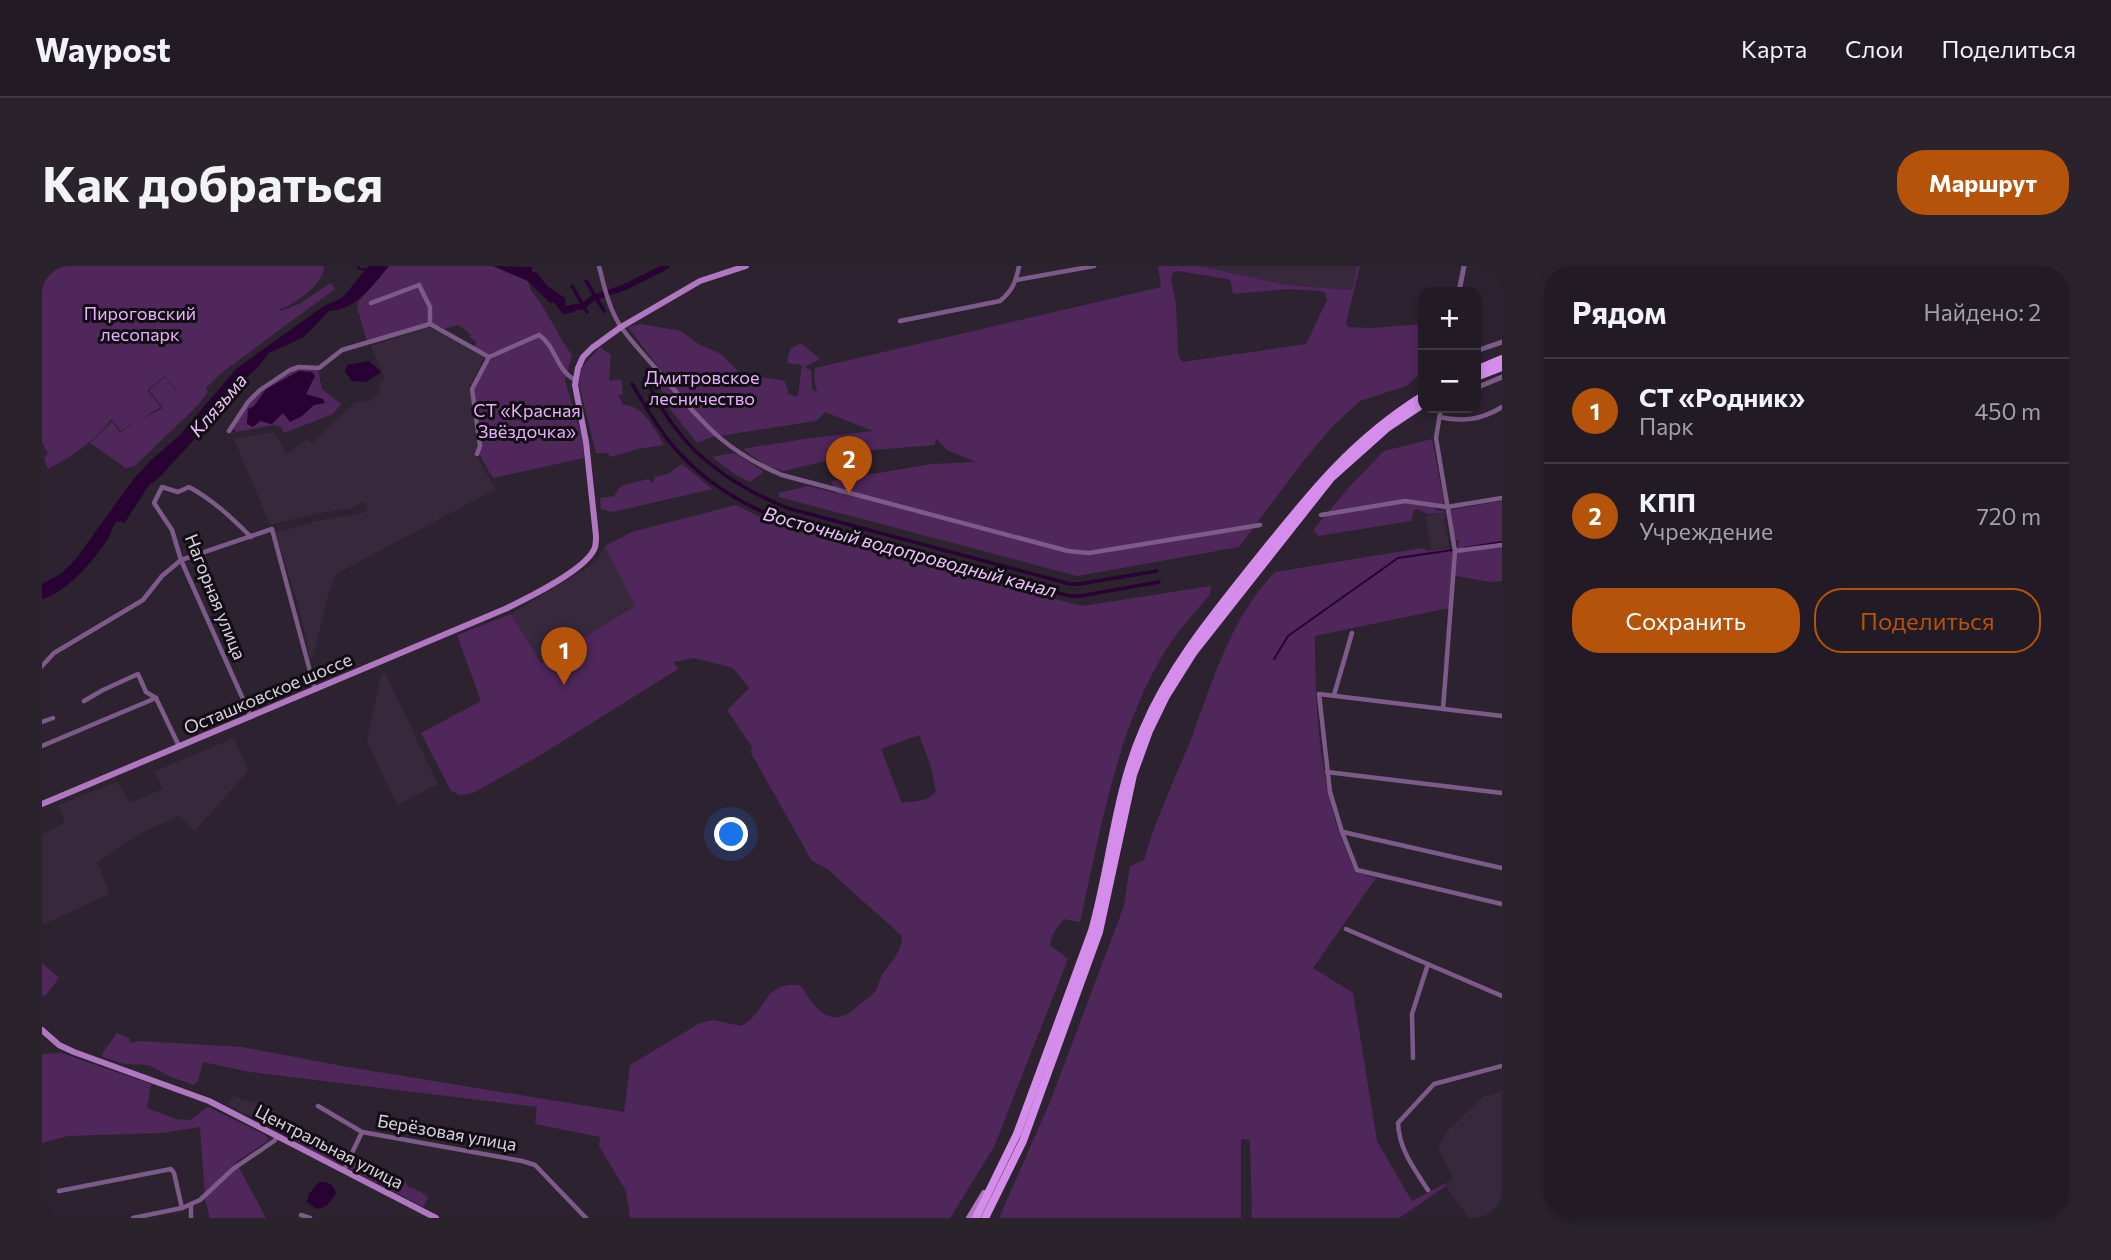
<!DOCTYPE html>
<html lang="ru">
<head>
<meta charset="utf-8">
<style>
	:root { --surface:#221a24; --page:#2a232c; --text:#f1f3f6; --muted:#a2a1a6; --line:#3f3841; --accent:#b45309 }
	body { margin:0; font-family:Commissioner,sans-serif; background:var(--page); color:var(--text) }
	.controls { position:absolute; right:21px; top:21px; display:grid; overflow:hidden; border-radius:14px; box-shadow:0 4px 10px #0003 }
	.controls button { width:63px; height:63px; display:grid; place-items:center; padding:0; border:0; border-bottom:2px solid var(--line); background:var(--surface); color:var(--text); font:35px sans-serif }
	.you { position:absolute; left:690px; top:569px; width:24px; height:24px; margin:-18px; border:5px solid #fff; border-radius:50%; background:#1a73e8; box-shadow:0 0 0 10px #1a73e833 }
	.badge { display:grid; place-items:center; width:46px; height:46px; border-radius:50%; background:var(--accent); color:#fff; font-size:23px; font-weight:700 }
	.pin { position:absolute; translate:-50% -58px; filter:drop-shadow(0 2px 4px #0008) }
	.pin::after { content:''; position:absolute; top:37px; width:24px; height:21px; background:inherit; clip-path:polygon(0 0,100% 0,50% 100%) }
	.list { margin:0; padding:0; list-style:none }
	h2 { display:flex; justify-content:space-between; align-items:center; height:91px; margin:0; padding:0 28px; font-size:30px }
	h2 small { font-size:23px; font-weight:400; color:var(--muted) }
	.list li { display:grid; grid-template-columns:46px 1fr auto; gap:21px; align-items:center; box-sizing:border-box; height:105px; padding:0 28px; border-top:2px solid var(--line) }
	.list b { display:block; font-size:26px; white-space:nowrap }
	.list p { margin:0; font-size:23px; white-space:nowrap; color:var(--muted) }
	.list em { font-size:23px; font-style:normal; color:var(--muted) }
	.actions { display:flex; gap:14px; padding:21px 28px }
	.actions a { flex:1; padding:16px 0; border:2px solid var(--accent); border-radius:28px; text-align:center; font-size:24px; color:var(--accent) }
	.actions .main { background:var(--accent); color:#fff }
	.map { position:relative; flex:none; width:1460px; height:952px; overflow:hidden; border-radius:28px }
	header { display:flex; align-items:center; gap:42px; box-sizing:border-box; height:98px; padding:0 35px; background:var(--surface); border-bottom:2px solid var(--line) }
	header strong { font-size:33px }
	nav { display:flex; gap:38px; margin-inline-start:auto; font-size:24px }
	.intro { display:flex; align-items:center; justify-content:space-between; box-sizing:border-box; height:168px; padding:0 42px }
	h1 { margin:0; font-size:49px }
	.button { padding:18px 32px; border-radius:28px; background:var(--accent); color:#fff; font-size:24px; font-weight:700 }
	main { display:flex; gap:42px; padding:0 42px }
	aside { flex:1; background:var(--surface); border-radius:28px; box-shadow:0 4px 10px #0003 }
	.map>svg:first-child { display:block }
	.built { fill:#37283c }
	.green { fill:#4f275b; fill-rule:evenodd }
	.water { fill:#270232 }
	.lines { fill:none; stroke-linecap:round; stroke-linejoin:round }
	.stream { stroke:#270232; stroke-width:2 }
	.canal { stroke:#270232; stroke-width:3.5 }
	.river { stroke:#270232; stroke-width:6 }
	.minor { stroke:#7d5b88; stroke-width:4.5 }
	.tertiary { stroke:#7d5b88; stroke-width:5 }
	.secondary { stroke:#ae77c0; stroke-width:6 }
	.primary { stroke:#d48deb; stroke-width:8 }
	.labels { text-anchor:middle; stroke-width:6; stroke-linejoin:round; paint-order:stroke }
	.park-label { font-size:18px; fill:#e8b0fa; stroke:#120d14 }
	.street-label { font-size:18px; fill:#dad3dd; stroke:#120d14 }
	.water-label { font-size:19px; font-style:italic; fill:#edc3fb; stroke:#120d14 }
</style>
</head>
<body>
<header>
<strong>Waypost</strong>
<nav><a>Карта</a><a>Слои</a><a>Поделиться</a></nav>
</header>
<div class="intro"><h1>Как добраться</h1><a class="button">Маршрут</a></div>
<main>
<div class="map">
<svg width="1460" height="952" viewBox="0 0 1460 952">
	<rect width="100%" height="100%" fill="#2d2230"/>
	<g class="built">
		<polygon points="1157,0 1315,0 1310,24 1245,19"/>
		<polygon points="387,61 443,90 426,123 429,127 436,179 433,188 454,223 294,308 284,336 271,392 268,392 258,344 233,267 274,255 324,246 326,243 322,235 307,243 277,247 228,259 192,173 232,166 245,188 264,174 270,177 313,136 321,134 326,136 339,127 337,119 343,113 329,80"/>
		<polygon points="1402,247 1407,281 1389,284 1384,250"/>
		<polygon points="563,280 593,340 498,397 469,348 548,300 557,291"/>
		<polygon points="343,406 396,518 355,539 325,476 339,408"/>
		<polygon points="192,472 206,505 153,565 137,550 100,567 55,596 68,628 0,659 0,568 23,557 16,539 75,516 88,537 120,523 113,505"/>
		<polygon points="1460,825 1460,952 1427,952 1402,918 1411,912 1396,881 1406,864 1441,831"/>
		<polygon points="191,830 218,838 235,846 228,859 186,839"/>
	</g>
	<g class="green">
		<path d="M0,0h282c0,18 -28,37 -43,43l-3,-2 3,4 18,-7 32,-21 4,6 -115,85 -14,14 2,4 -9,12 -64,62 -9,2 -36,-25 22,-21 9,11 7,-7 35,-18 -14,-18 16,-13 11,14 2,-3 -2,2 -11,-14 -18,14 14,17 -40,24 -10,-12c-15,22 -40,38 -63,50l-4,-11 4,-4 -6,-12z"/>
		<path d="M347,0h104l35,15c1,10 9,16 14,25 11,16 18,33 30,49l-7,25 18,61 1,17 -91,20 -14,-24 3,-9 -9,-57 16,-26 6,-6v-4l-6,2 -14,-7 1,-5 -6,-5 1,-3 -13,-9 -13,4 -15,-7 -63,19 -10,-34 2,-6z"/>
		<path d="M1116,0h41l88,19 65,5 5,-24h3l-14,57 2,4 24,1 51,-4v48l-17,14 -46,15 -27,25 -32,38 -62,83 -162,29 -298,-79v-4l29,-7 28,7 -5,-12 101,-17 44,-2 -29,-12 -11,-12 -1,7 -62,5 -90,21 -18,-6 -22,-16 61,-10 69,-8 -48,-19 -9,9 -104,16 -15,6 -27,-34 -17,-37 5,-5 -30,-40 13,-3 40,7 19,14 21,9 19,19 45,8 4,14 9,1 4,-31 -15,-2 3,-14 11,-6 19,16 -15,8 6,4 1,18 5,3 -3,-13 1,-11 346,-81zM1135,5l51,8 3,3 2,12 56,-5 32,2 4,2 2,7 -21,44 -124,18 -4,-8 -2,-50 -5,-24 2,-8z"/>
		<path d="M558,81l11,8 -2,26 12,-2 2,15 -5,2 5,9c20,-1 32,25 41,40l-26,4 -27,8 -4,-4h-11l-17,-69 3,-17z"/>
		<path d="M263,102l13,2 4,19 19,15 -8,10 -49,19 -3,-6 -6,-2 -39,7 -3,-5c17,-28 39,-52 72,-59z"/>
		<polygon points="1390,173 1402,236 1401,239 1392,241 1395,245 1402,244 1403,250 1402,247 1385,248 1376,243 1372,244 1369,255 1276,270 1271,264 1308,220 1342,185"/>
		<polygon points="692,187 693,187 722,206 708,216 694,209 670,191"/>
		<polygon points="640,198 670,223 571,246 559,243 558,232 572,230 579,220 606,213 612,217 612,211 626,208"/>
		<polygon points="1460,235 1460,277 1419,283 1416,281 1417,274 1413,274 1407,244"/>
		<path d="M694,239l40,20 306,81 129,-20 -1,8c-14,18 -31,35 -43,54 -51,82 -66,182 -87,274l-17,-3 -11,17 -2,9 18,14 -74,188 -44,71h-320l-4,-27 -27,-45 1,-9 -65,-13 2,-17 -287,-35 -47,-10 -5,19 -4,4 -23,-8 -22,-12 -24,-1 -22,-7 -1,-3 15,-21 12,5 2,5 9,-2 102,6 106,20 276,45 6,-47 70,-42 13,-3 28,6c26,-13 21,-45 59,-41 16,24 31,47 59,20 5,-4 13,-9 17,-15 3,-4 3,-11 6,-15 8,-13 20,-23 20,-39l-76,-68 -14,-7 -61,-108 1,-6 -25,-37 22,-22 -16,-20 -39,-10 -20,4 4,7 -139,87 -66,37 -13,2 -9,-4 -30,-58 60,-32 -24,-66 54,-21 30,49 94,-57 -30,-60 27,-14zM877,469l12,32 5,24c-8,11 -21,10 -34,12l-21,-54z"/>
		<path d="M1460,280v35l-12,1 -39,-7 -2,33 -134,28c0,62 3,125 20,184 6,18 13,35 20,52l21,6 -63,90 40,25 24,148 35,60 32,-17 2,2 -47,32h-147l-2,-78 -9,-1v79h-242l51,-116 74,-196 6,-40 14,-6c11,-40 29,-77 45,-116 23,-59 40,-125 86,-172l147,-24 6,3 21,-3 4,5z"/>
		<polygon points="0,697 17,712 4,729 0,730"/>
		<polygon points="19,787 109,818 105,842 134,853 148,854 166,841 223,869 227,874 194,896 224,952 168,952 163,933 158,861 120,867 26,870 0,877 0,788"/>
		<polygon points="239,859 251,865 253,869 261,866 266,868 303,888 303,892 292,896 236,865"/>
		<polygon points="313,892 339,907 339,914 335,917 308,903 306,901"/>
		<path d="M349,908l15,8 2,5c8,2 15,5 20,11l-5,9 -39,-21z"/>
	</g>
	<g class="water">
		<path d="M327,0h20c-17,20 -32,43 -60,45l-25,26 -35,16 -11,14 -32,30 -26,36 -43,47 -8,5 -25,39 -2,-3 -6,1c-4,6 -6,14 -10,20 -15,21 -39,50 -64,57v-15l20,-11 13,-13 58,-80 17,-19 28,-24 58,-68 88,-63 18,-8z"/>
		<polygon points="451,0 490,1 490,6 495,7 505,20 523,32 524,40 533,41 533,46 521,48 512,36 508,37 486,15"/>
		<polygon points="327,95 339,106 324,116 310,115 303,106 305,99"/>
		<polygon points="257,105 270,106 273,110 264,128 281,133 283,137 272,139 260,150 248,156 241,147 230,158 218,155 211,161 205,158 206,143 212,140 224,123"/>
		<path d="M277,916c8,0 14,1 17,11 -5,9 -9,14 -19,16l-10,-7 2,-8z"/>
	</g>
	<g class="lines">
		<g class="stream">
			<polyline points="315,0 318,3 326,4"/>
			<polyline points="1422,282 1460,276"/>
			<polyline points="1232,393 1246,370 1356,292 1410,284"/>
		</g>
		<g class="canal">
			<polyline points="544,15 562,45"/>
			<polyline points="530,20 545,46"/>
			<path d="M603,112c9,15 17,33 28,47 29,40 69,64 114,83l283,76h9l78,-13"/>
			<path d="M590,118c15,24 30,52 50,72 28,29 63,50 101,64l287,76h10l79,-14"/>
		</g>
		<polyline class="river" points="528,42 541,40 551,32 583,21 625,0"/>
		<g class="minor">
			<path d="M557,0c5,20 10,43 22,61 12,17 28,33 42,50 40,46 60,73 119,98l286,76 21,2 171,-28"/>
			<polyline points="974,14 1052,0"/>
			<polyline points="329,37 377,19 388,41 388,58 447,91"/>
			<path d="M858,55l100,-20c12,-10 16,-19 19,-35"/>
			<polyline points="1399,142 1394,172 1413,285 1401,443"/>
			<path d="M1397,151c24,5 42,3 63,-10"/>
			<polyline points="187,165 206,136 218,124 248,104 257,101 277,102 300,84 388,58"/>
			<path d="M435,188l3,-8 -8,-57 17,-32 50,-22c17,11 17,35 36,45"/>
			<polyline points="1279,249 1363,235 1405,241 1460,232"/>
			<polyline points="1413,285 1460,279"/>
			<polyline points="0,400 12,387 101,334 120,310 139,294 230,263 273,424"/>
			<polyline points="1292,429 1310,367"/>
			<polyline points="42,435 61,424 96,408 104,426 114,432 137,480"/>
			<polyline points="1460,450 1277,428 1288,526 1300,566 1315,604 1460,638"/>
			<path d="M209,451l-70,-157 -9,-30 -18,-27 8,-16 16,5 11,-5c24,13 42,30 62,50"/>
			<polyline points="0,456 11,452"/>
			<polyline points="0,480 114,432"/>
			<polyline points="1285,506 1460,527"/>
			<polyline points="1301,566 1460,602"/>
			<polyline points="1304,663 1460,730"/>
			<polyline points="1371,792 1370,748 1386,698"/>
			<polyline points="276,840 320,866 480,895 493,899 544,952"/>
			<polyline points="302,904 320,866"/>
			<path d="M1386,924c-14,-21 -29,-41 -30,-67l36,-39 68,-18"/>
			<polyline points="17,925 129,903 132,907 140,942"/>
			<polyline points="149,939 149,952"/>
			<polyline points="259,949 268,952"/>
			<polyline points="91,952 140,942 158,934 191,903 232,875 236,870"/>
		</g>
		<g class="tertiary">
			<polyline points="1417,26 1422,0"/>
			<polyline points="1434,85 1460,76"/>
			<polyline points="1434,122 1460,111"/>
		</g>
		<g class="secondary">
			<path d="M0,538l463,-195c21,-10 84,-41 90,-62 1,-3 1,-7 1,-11l-10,-94 -11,-57 3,-17 5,-11 9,-9 29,-21 79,-46 46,-15"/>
			<polyline points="0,764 17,779 32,786 167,835 394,952"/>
			<polyline points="927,952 942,927"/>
		</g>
		<g class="primary">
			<polyline points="1434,104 1460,93"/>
			<polyline points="1434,111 1460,101"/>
			<path d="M934,952l41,-84 75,-203c19,-67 23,-137 51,-201 25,-59 65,-109 105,-159 55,-68 99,-128 175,-175"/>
			<polyline points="943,952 981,875 1057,666 1091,509 1107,465 1124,430 1151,387 1289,212 1345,162 1381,138"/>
		</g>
	</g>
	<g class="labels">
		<g class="park-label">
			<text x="98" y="54">Пироговский<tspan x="98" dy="21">лесопарк</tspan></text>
			<text x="660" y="118">Дмитровское<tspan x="660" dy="21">лесничество</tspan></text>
			<text x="485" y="151">СТ «Красная<tspan x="485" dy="21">Звёздочка»</tspan></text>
		</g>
		<g class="street-label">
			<text transform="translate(173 331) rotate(68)" y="6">Нагорная улица</text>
			<text transform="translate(226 428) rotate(-23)" y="6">Осташковское шоссе</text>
			<text transform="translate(405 867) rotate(10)" y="6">Берёзовая улица</text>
			<text transform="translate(287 881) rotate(27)" y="6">Центральная улица</text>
		</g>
		<g class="water-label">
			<text transform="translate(176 139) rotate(-49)" y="7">Клязьма</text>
			<text transform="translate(868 286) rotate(15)" y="7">Восточный водопроводный канал</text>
		</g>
	</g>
</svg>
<div class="controls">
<button>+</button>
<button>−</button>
</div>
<div class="you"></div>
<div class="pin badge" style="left:522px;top:419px">1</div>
<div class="pin badge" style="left:807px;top:228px">2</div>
</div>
<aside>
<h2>Рядом<small>Найдено: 2</small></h2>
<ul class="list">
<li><span class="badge">1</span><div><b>СТ «Родник»</b><p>Парк</p></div><em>450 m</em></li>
<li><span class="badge">2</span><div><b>КПП</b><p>Учреждение</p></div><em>720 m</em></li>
</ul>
<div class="actions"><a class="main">Сохранить</a><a>Поделиться</a></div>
</aside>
</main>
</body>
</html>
